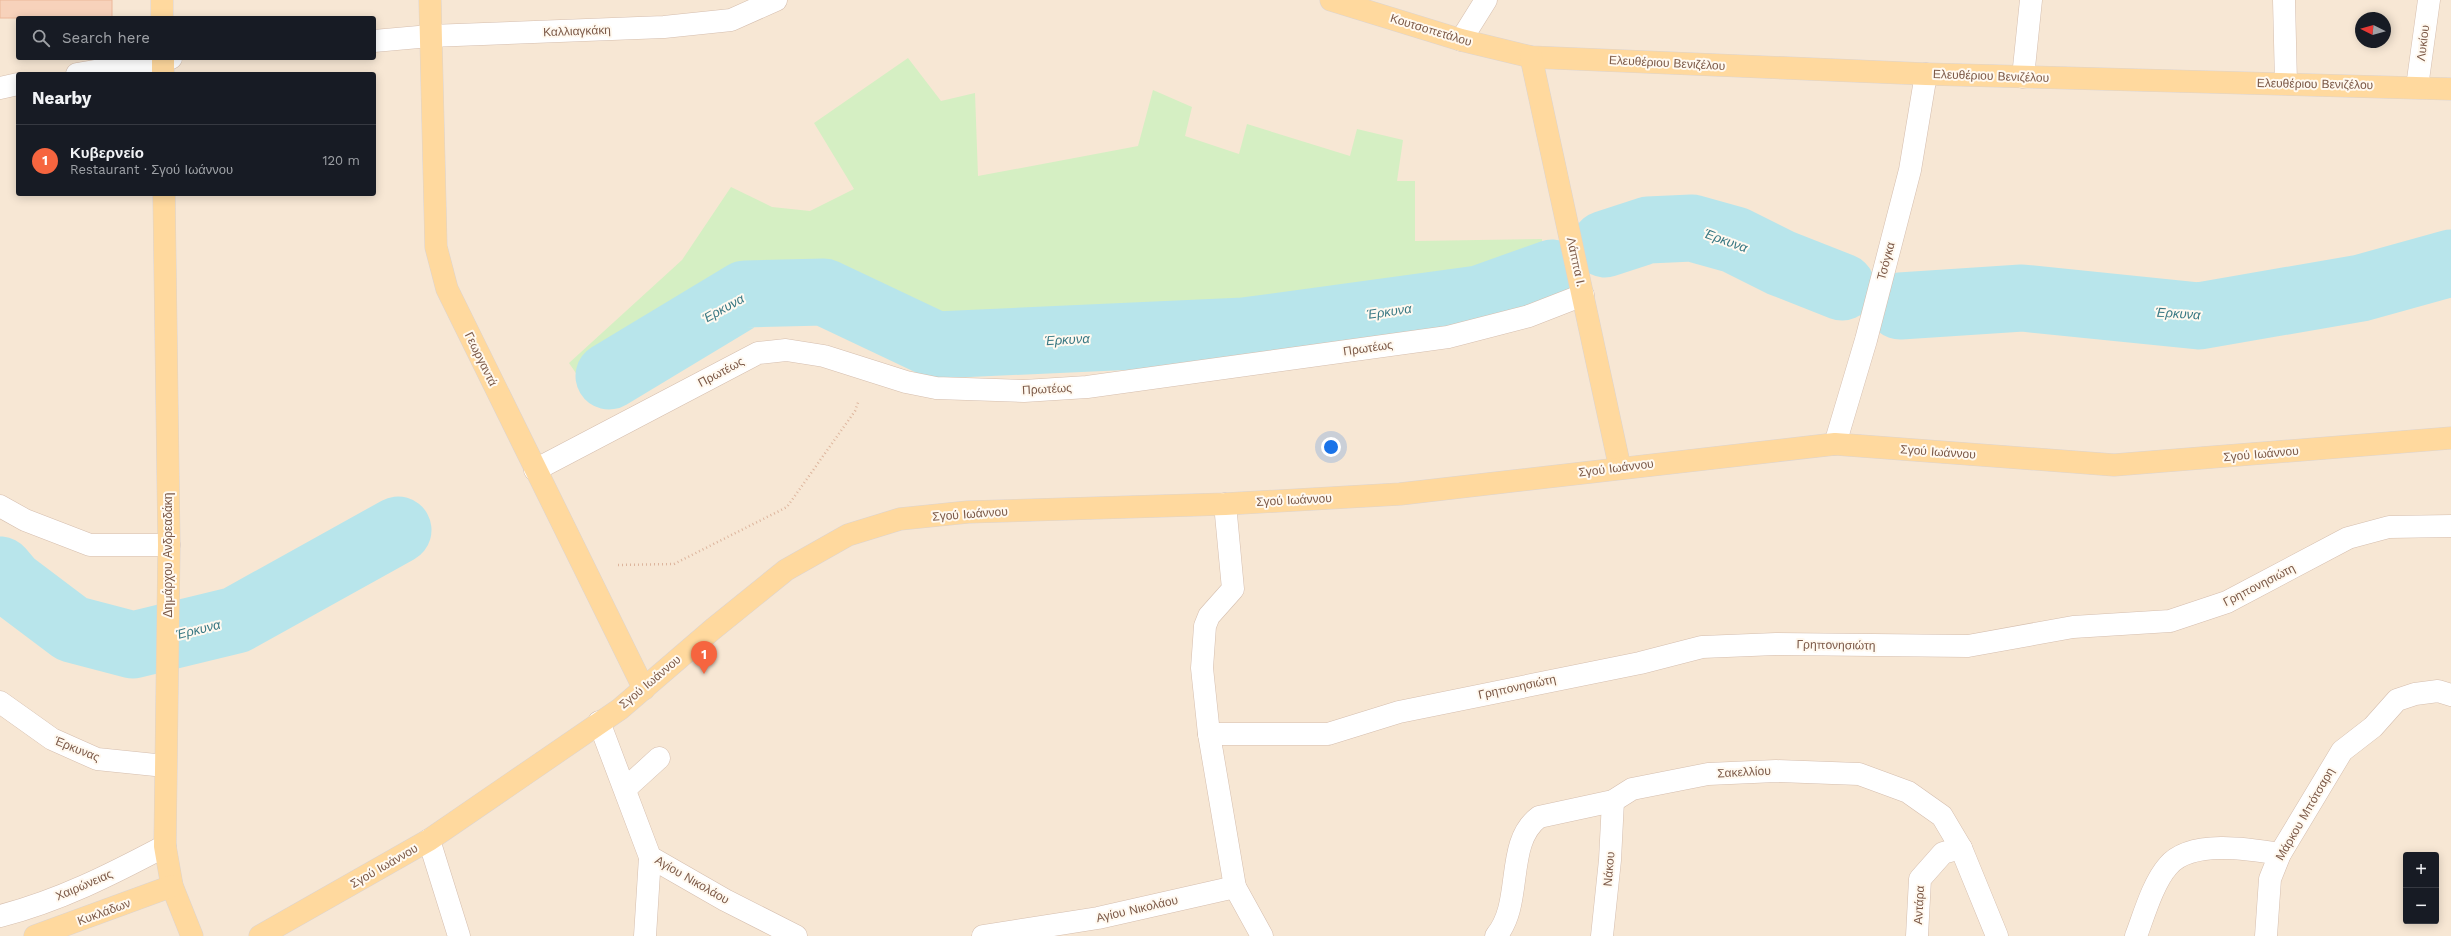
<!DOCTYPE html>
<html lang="en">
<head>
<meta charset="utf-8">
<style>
	:root { --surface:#171b24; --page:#242831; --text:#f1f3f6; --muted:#9ea1a6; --line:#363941; --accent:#f6653f }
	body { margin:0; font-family:"Work Sans",sans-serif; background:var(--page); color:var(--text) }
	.controls { position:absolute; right:12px; bottom:12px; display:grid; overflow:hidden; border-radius:4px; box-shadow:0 2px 10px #0003 }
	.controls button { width:36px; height:36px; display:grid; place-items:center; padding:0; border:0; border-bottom:1px solid var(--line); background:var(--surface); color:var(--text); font:20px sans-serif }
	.compass { position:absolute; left:2355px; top:12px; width:36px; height:36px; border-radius:50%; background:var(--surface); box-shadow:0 2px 10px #0003; rotate:275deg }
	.you { position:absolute; left:1331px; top:447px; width:14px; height:14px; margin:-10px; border:3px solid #fff; border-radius:50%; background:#1a73e8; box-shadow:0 0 0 6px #1a73e833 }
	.badge { display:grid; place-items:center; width:26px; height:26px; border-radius:50%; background:var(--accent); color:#fff; font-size:13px; font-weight:700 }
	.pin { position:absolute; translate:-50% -33px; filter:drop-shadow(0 1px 2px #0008) }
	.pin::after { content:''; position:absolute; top:21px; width:14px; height:12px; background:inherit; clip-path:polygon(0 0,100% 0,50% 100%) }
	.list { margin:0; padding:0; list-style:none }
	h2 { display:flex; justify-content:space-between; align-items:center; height:52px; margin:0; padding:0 16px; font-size:17px }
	h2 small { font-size:13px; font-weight:400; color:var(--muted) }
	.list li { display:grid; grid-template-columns:26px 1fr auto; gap:12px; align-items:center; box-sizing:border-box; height:72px; padding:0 16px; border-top:1px solid var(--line) }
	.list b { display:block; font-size:15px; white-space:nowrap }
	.list p { margin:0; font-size:13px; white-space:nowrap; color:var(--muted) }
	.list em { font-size:13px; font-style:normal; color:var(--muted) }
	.icon { flex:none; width:22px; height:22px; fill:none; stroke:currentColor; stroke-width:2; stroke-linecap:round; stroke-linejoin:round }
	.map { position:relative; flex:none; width:2451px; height:936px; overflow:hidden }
	.search { position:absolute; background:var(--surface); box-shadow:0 2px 10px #0003; left:16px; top:16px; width:360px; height:44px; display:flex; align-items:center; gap:10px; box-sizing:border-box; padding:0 14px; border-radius:4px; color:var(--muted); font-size:15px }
	.panel { position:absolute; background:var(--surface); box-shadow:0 2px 10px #0003; left:16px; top:72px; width:360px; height:124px; border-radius:4px }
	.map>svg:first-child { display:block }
	.residential { fill:#f7e7d4; fill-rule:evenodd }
	.green { fill:#d5efc3 }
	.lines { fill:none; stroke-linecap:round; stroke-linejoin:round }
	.river { stroke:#b8e5eb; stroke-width:67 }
	.building { fill:#f7d2bb; stroke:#ecb89a }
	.minor-casing { stroke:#d5beae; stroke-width:23 }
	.major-casing { stroke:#ddd4cf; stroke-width:23 }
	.path { stroke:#ddb59d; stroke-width:2.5; stroke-dasharray:1 3; stroke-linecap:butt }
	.minor { stroke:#fff; stroke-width:22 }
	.major { stroke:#ffd99e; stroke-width:22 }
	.labels { text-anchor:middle; stroke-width:4; stroke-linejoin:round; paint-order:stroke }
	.street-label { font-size:12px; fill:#7c5947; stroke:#fff9f0 }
	.water-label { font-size:13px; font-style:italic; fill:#397883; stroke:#fff9f0 }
</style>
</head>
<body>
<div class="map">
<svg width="2451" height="936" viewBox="0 0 2451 936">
	<rect width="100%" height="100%" fill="#fff5e7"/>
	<path class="residential" d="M0,0h2451v936h-2451zM18,18h356v40h-356zM2361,18h24v24h-24zM18,74h356v120h-356zM2406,855h30v66h-30z"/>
	<polygon class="green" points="908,58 941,101 975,93 978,176 1138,146 1153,90 1192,107 1185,136 1239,154 1247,124 1350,156 1357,129 1403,140 1397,181 1415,181 1415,241 1542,239 1543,257 1495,276 1326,309 1248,319 937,334 823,283 744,286 584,385 569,363 682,260 731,187 772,207 810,211 854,189 814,123"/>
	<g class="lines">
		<g class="river">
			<polyline points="1605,244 1648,230 1692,228 1735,240 1781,263 1842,287"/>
			<polyline points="1900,306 2022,298 2199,316 2361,288 2451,263"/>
			<polyline points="609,376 745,294 824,292 936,345 1244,331 1479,299 1552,273"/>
			<polyline points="0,570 11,583 72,629 133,645 236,620 398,530"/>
		</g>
	</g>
	<rect class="building" x="0" y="0" width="112" height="18"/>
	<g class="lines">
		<defs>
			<g id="minor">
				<polyline points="2284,0 2286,83"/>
				<polyline points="1461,40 1486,0"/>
				<polyline points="374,41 430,36 664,27 731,20 776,0"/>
				<polyline points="77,74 171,58"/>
				<polyline points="2023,77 2031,0"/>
				<polyline points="2417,87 2429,0"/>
				<polyline points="0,88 18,84"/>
				<polyline points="1835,444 1866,340 1910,170 1926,74"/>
				<polyline points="535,470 758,353 786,350 824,356 906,382 936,388 1024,391 1087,387 1448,337 1529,316 1583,295"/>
				<polyline points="1225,504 1233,589 1209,616 1205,626 1202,668 1209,734 1235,887"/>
				<polyline points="0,506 25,520 90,545 169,545"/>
				<polyline points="0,702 52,739 97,759 165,766"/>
				<polyline points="599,722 650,857 725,900 796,936"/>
				<polyline points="1209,734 1328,734 1399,712 1640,663 1702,647 1776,644 1968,646 2073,627 2170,621 2227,602 2348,538 2389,527 2451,526"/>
				<polyline points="625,789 659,758"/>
				<polyline points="429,840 459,936"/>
				<path d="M0,916c59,-15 112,-42 165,-70"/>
				<polyline points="645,936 650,857"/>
				<polyline points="983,936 1098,918 1235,887 1262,936"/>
				<path d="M1496,936c28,-33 8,-93 43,-119l74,-16 19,-12 76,-15 68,-3 83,3 49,18 34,24 19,32 36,88"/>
				<polyline points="1602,936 1610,860 1613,801"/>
				<polyline points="1917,936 1920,879 1943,853 1961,848"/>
				<path d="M2136,936c8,-21 17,-53 32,-70 22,-27 82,-17 112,-12"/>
				<polyline points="2266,936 2270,879 2280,854 2342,751 2373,727 2397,700 2415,694 2438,691 2451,695"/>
			</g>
			<g id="major">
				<polyline points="162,0 162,18"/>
				<polyline points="430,0 436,247 447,289 644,689"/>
				<polyline points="1331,0 1461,40 1531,57 1926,74 2451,89"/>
				<polyline points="1531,57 1620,468"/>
				<polyline points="163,58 163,74"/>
				<polyline points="164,194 169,545 165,846 172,886 192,936"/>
				<polyline points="35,936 172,886"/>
				<polyline points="260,936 429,840 620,709 713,629 786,570 848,535 900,519 968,512 1225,504 1400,494 1835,444 2114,465 2451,438"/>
			</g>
		</defs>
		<use href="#minor" class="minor-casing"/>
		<use href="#major" class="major-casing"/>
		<polyline class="path" points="618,565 674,564 787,507 855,411 859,400"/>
		<use href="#minor" class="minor"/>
		<use href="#major" class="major"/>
	</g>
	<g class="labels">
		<g class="street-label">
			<text transform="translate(1431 30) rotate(17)" y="4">Κουτσοπετάλου</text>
			<text transform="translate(577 31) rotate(-2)" y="4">Καλλιαγκάκη</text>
			<text transform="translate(2423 43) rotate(-83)" y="4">Λυκίου</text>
			<text transform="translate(1667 63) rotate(3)" y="4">Ελευθέριου Βενιζέλου</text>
			<text transform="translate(1991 76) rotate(2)" y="4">Ελευθέριου Βενιζέλου</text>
			<text transform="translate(2315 84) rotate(1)" y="4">Ελευθέριου Βενιζέλου</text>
			<text transform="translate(1886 261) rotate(-75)" y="4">Τσόγκα</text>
			<text transform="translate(1576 262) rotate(78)" y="4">Λάππα Ι.</text>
			<text transform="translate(1368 348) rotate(-8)" y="4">Πρωτέως</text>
			<text transform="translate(481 359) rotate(64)" y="4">Γεωργαντά</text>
			<text transform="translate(721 372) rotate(-28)" y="4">Πρωτέως</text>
			<text transform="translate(1047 389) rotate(-3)" y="4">Πρωτέως</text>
			<text transform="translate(1938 452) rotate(4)" y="4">Σγού Ιωάννου</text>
			<text transform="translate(2261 454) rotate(-5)" y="4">Σγού Ιωάννου</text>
			<text transform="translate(1616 468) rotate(-7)" y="4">Σγού Ιωάννου</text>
			<text transform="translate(1294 500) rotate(-3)" y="4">Σγού Ιωάννου</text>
			<text transform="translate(970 514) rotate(-4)" y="4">Σγού Ιωάννου</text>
			<text transform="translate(168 555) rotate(-90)" y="4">Δημάρχου Ανδρεαδάκη</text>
			<text transform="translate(2259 585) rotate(-27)" y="4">Γρηπονησιώτη</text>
			<text transform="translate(1836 645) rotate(1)" y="4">Γρηπονησιώτη</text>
			<text transform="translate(650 682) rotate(-40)" y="4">Σγού Ιωάννου</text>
			<text transform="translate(1517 687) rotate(-12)" y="4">Γρηπονησιώτη</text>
			<text transform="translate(77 749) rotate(22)" y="4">Έρκυνας</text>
			<text transform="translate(1744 772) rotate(-3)" y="4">Σακελλίου</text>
			<text transform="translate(2305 814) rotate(-60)" y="4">Μάρκου Μπότσαρη</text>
			<text transform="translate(384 866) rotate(-30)" y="4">Σγού Ιωάννου</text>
			<text transform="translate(1609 869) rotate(-85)" y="4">Νάκου</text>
			<text transform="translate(692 880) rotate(30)" y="4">Αγίου Νικολάου</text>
			<text transform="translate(84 885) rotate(-23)" y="4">Χαιρώνειας</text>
			<text transform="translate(1919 905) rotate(-87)" y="4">Αντάρα</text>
			<text transform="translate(1137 909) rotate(-13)" y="4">Αγίου Νικολάου</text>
			<text transform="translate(104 912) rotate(-20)" y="4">Κυκλάδων</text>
		</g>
		<g class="water-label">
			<text transform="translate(1726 240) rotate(20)" y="5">Έρκυνα</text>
			<text transform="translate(723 308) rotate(-29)" y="5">Έρκυνα</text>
			<text transform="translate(1389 311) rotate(-8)" y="5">Έρκυνα</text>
			<text transform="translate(2178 313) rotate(4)" y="5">Έρκυνα</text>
			<text transform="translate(1067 339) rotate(-3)" y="5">Έρκυνα</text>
			<text transform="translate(198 629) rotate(-14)" y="5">Έρκυνα</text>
		</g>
	</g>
</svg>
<div class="controls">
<button>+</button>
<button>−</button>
</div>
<svg class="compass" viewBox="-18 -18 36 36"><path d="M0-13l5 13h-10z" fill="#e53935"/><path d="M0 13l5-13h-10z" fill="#9ea1a6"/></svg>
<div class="you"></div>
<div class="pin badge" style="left:704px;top:674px">1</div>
<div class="search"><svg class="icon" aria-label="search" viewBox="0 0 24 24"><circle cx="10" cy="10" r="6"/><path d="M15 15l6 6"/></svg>Search here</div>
<section class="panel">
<h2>Nearby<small></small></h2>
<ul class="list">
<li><span class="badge">1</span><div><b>Κυβερνείο</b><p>Restaurant · Σγού Ιωάννου</p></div><em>120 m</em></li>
</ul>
</section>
</div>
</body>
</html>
